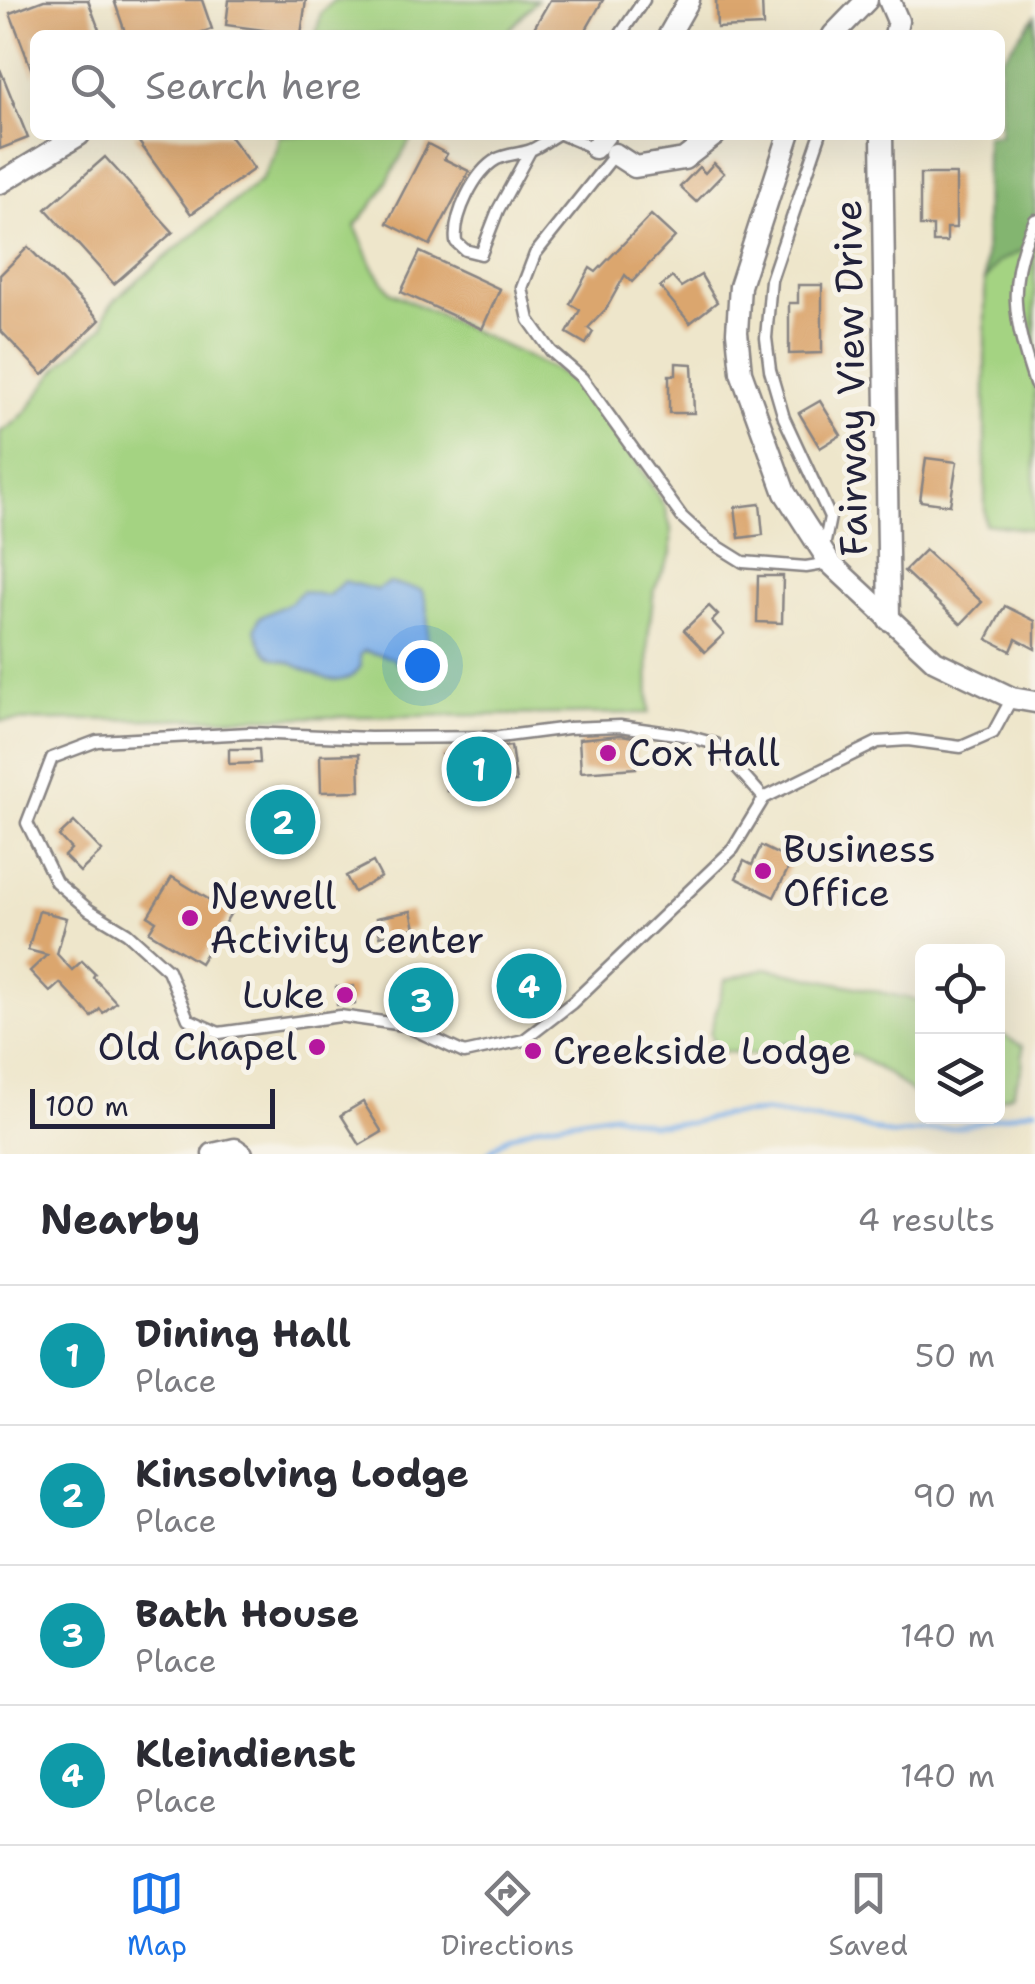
<!DOCTYPE html>
<html lang="en">
<head>
<meta charset="utf-8">
<style>
	:root { --surface:#fff; --page:#f7f7f7; --text:#2b2b33; --muted:#7c7c81; --line:#e1e1e2; --accent:#1a73e8 }
	body { margin:0; font-family:"Shantell Sans",sans-serif; background:var(--page); color:var(--text) }
	.controls { position:absolute; right:30px; bottom:30px; display:grid; overflow:hidden; border-radius:15px; box-shadow:0 10px 40px #0002 }
	.controls button { width:90px; height:90px; display:grid; place-items:center; padding:0; border:0; border-bottom:2px solid var(--line); background:var(--surface); color:var(--text); font:50px sans-serif }
	.scale { position:absolute; left:30px; bottom:25px; width:245px; box-sizing:border-box; padding-left:10px; border:5px solid #22223b; border-top:0; font-size:28px; line-height:35px; white-space:nowrap; color:#22223b; -webkit-text-stroke:8px #f7f3e8; paint-order:stroke }
	.you { position:absolute; left:422px; top:665px; width:35px; height:35px; margin:-25px; border:8px solid #fff; border-radius:50%; background:#1a73e8; box-shadow:0 0 0 15px #1a73e833 }
	.badge { display:grid; place-items:center; width:65px; height:65px; border-radius:50%; background:var(--accent); color:#fff; font-size:32px; font-weight:700 }
	.pin { position:absolute; translate:-50% -50%; border:5px solid #fff; box-shadow:0 2px 10px #0006 }
	.list { margin:0; padding:0; list-style:none }
	h2 { display:flex; justify-content:space-between; align-items:center; height:130px; margin:0; padding:0 40px; font-size:42px }
	h2 small { font-size:32px; font-weight:400; color:var(--muted) }
	.list li { display:grid; grid-template-columns:65px 1fr auto; gap:30px; align-items:center; box-sizing:border-box; height:140px; padding:0 40px; border-top:2px solid var(--line) }
	.list b { display:block; font-size:38px; white-space:nowrap }
	.list p { margin:0; font-size:32px; white-space:nowrap; color:var(--muted) }
	.list em { font-size:32px; font-style:normal; color:var(--muted) }
	.icon { flex:none; width:55px; height:55px; fill:none; stroke:currentColor; stroke-width:2; stroke-linecap:round; stroke-linejoin:round }
	.map { position:relative; flex:none; width:1035px; height:1154px; overflow:hidden }
	.search { position:absolute; background:var(--surface); box-shadow:0 10px 40px #0002; left:30px; right:30px; top:30px; height:110px; display:flex; align-items:center; gap:25px; box-sizing:border-box; padding:0 35px; border-radius:15px; color:var(--muted); font-size:38px }
	.sheet { height:690px; background:var(--surface) }
	nav { display:flex; justify-content:space-around; align-items:center; box-sizing:border-box; height:140px; border-top:2px solid var(--line); background:var(--surface); font-size:28px; color:var(--muted) }
	nav a { display:grid; justify-items:center; gap:5px }
	nav .on { color:var(--accent) }
	.map>svg:first-child { display:block }
	.green { fill:#a4d382; stroke:#637a5e; stroke-width:2.5 }
	.forest { fill:#83b570; stroke:#526c56; stroke-width:2.5 }
	.water { fill:#7bafe8; stroke:#4e6892; stroke-width:2.5 }
	.lines { fill:none; stroke-linecap:round; stroke-linejoin:round }
	.stream { stroke:#7bafe8; stroke-width:5 }
	.building { fill:#dba66e }
	.service-casing { stroke:#888483; stroke-width:15 }
	.minor-casing { stroke:#888483; stroke-width:25 }
	.service { stroke:#fff; stroke-width:10 }
	.minor { stroke:#fff; stroke-width:20 }
	.poi-dot { fill:#b5179e; stroke:#f7f3e8; stroke-width:4 }
	.labels { text-anchor:middle; stroke-width:10; stroke-linejoin:round; paint-order:stroke }
	.street-label { font-size:38px; fill:#22223b; stroke:#f7f3e8 }
	.poi-label { font-size:38px; fill:#22223b; stroke:#f7f3e8; text-anchor:start }
</style>
</head>
<body>
<div class="map">
<svg width="1035" height="1154" viewBox="0 0 1035 1154">
	<rect width="100%" height="100%" fill="#f7f3e8"/>
	<filter id="ink" filterUnits="userSpaceOnUse"><feTurbulence type="fractalNoise" baseFrequency=".01" numOctaves="2"/><feDisplacementMap in="SourceGraphic" scale="20" xChannelSelector="R" yChannelSelector="G"/><feConvolveMatrix kernelMatrix="1 2 1 2 8 2 1 2 1" color-interpolation-filters="sRGB"/></filter>
	<filter id="wash" filterUnits="userSpaceOnUse"><feTurbulence type="fractalNoise" baseFrequency=".0048" numOctaves="4" result="noise"/><feDisplacementMap in="SourceGraphic" scale="40" xChannelSelector="R" yChannelSelector="G"/><feGaussianBlur stdDeviation="2.25" result="paint"/><feColorMatrix in="noise" values="0 0 0 0 0 0 0 0 0 0 0 0 0 0 0 0 0 1.4 0 .05"/><feComposite in="paint" operator="in"/></filter>
	<g filter="url(#wash)">
		<rect width="100%" height="100%" fill="#eee6cb"/>
		<g class="green">
			<polygon points="334,0 537,0 504,35 316,35 321,13"/>
			<path d="M279,135h134l-34,61 -24,30 18,41 17,25 163,77 29,19 57,77 26,42 6,22v25l-17,36 -6,48 1,75 -649,8v-289c29,-14 38,-41 58,-64 14,-15 32,-29 47,-43 -2,-17 12,-26 24,-38l133,-108 14,-28z"/>
			<polygon points="1035,244 1035,530 985,524 985,280 998,262"/>
			<polygon points="766,968 922,1001 922,1101 891,1076 858,1056 787,1042 755,1055 716,1050 710,1033 725,980"/>
			<polygon points="998,1033 1023,1046 1022,1068 1012,1094 998,1100"/>
		</g>
		<polygon class="forest" points="1035,16 1035,244 998,262 985,280 986,135 1000,135 1000,60"/>
		<path class="water" d="M344,581l33,9 12,-7 32,7c15,23 4,113 -28,68l-29,-7 -4,4 1,11c-17,27 -44,9 -66,-1 -7,-4 -16,-4 -23,-8 -10,-7 -13,-18 -17,-29l4,-10 32,-16 11,-11 26,5z"/>
		<g class="lines">
			<polyline class="stream" points="487,1154 506,1138 536,1126 614,1114 651,1124 690,1123 724,1115 766,1112 860,1126 892,1135 958,1127 1035,1109"/>
		</g>
		<g id="blocks">
			<g class="building">
				<polygon points="44,0 88,0 101,35 35,35 34,76 10,13"/>
				<polygon points="114,0 202,0 212,29 194,35 126,35"/>
				<polygon points="229,0 306,0 301,35 226,25"/>
				<polygon points="550,0 603,0 583,35 530,35"/>
				<polygon points="716,0 762,0 763,26 717,28"/>
				<polygon points="0,69 28,138 0,149"/>
				<polygon points="134,135 229,135 254,169 191,214"/>
				<polygon points="428,144 447,154 444,159 469,171 430,245 387,223"/>
				<polygon points="105,157 173,232 114,284 46,209"/>
				<polygon points="714,163 724,173 696,202 680,187 699,167 705,173"/>
				<polygon points="920,174 956,174 956,228 947,228 947,242 933,242 933,226 920,226"/>
				<polygon points="651,215 675,237 632,282 625,275 606,309 588,328 593,332 586,344 567,333 580,310 570,304 590,268 596,272"/>
				<polygon points="28,247 100,320 43,375 0,330 0,275"/>
				<polygon points="420,252 500,289 482,329 401,292"/>
				<polygon points="701,275 717,302 690,323 660,287 672,277 681,287"/>
				<polygon points="798,285 822,285 822,353 789,354 789,303 798,303"/>
				<polygon points="676,363 692,364 694,413 669,413 669,375 676,375"/>
				<polygon points="820,401 841,435 820,448 799,413"/>
				<polygon points="926,458 957,462 950,505 920,501"/>
				<polygon points="760,504 763,535 739,538 735,507"/>
				<polygon points="925,550 982,602 961,624 904,571"/>
				<polygon points="758,576 783,576 782,623 757,622"/>
				<polygon points="709,606 718,615 712,621 724,634 705,652 684,630"/>
				<polygon points="1005,606 1035,621 1035,649 1016,639 1011,651 987,639"/>
				<polygon points="621,735 634,737 636,768 581,772 579,739"/>
				<polygon points="511,746 516,782 447,791 442,755"/>
				<polygon points="229,749 259,749 260,763 229,764"/>
				<polygon points="359,754 360,791 321,792 320,755"/>
				<polygon points="280,802 303,821 286,842 262,823"/>
				<polygon points="74,822 102,851 80,872 64,856 71,849 59,836"/>
				<polygon points="761,846 792,861 774,897 736,878 744,861 752,865"/>
				<polygon points="373,862 381,877 354,892 346,876"/>
				<polygon points="172,877 231,913 200,963 149,932 156,921 148,916"/>
				<polygon points="39,911 67,918 57,954 72,970 82,961 95,974 93,977 116,1002 103,1013 100,1009 92,1017 60,983 50,992 30,971 47,955 28,950"/>
				<polygon points="411,911 415,928 380,936 376,918"/>
				<polygon points="535,961 538,971 543,970 552,1002 516,1011 505,969"/>
				<polygon points="354,986 355,1004 337,1005 336,987"/>
				<polygon points="407,987 438,992 434,1013 403,1008"/>
				<polygon points="363,1102 382,1132 360,1145 341,1115"/>
			</g>
		</g>
	</g>
	<g filter="url(#ink)">
		<use href="#blocks" fill-opacity="0" stroke="#888483" stroke-width="2.5"/>
		<g class="lines">
			<defs>
				<g id="service">
					<polyline points="620,35 644,0"/>
					<polyline points="563,135 594,148"/>
					<polyline points="820,135 771,280 766,338 770,370 784,418 830,517 823,552"/>
					<path d="M530,151l-32,59 -17,44 -16,-4 -9,-8c-3,-26 18,-70 41,-83 10,-5 21,-5 31,-8 10,-3 19,-11 28,-16"/>
					<polyline points="611,153 615,154 535,254 522,288 529,320 551,351 582,378 682,517 706,539 743,562 806,567 830,563"/>
					<path d="M1035,220c-30,60 -21,102 0,164"/>
					<polyline points="764,798 716,744 683,735 620,726 568,728 499,737 370,738 250,733 97,741 52,758 27,823 56,882 89,910 127,933 168,970 188,1019 219,1033 340,1016 404,1025 464,1053 524,1040 572,1003 733,849 764,798 878,742 908,740 961,747 993,733 1012,698"/>
				</g>
				<g id="minor">
					<polyline points="889,0 898,21 895,35"/>
					<polyline points="669,35 689,0"/>
					<polyline points="833,35 867,0"/>
					<polyline points="789,135 740,286 737,332 741,372 785,493 830,563 935,661 1012,698 1035,702"/>
					<polyline points="882,135 889,620"/>
					<polyline points="595,148 605,135"/>
					<polyline points="615,154 635,167 684,159 715,135"/>
					<polyline points="0,183 79,135"/>
					<polyline points="213,1154 235,1149 242,1154"/>
				</g>
			</defs>
			<use href="#service" class="service-casing"/>
			<use href="#minor" class="minor-casing"/>
			<use href="#service" class="service"/>
			<use href="#minor" class="minor"/>
		</g>
	</g>
	<g class="poi-dot">
		<circle cx="608" cy="753" r="10"/>
		<circle cx="763" cy="871" r="10"/>
		<circle cx="190" cy="918" r="10"/>
		<circle cx="345" cy="995" r="10"/>
		<circle cx="317" cy="1047" r="10"/>
		<circle cx="533" cy="1051" r="10"/>
	</g>
	<g class="labels">
		<g class="street-label">
			<text transform="translate(851 378) rotate(-91)" y="13">Fairway View Drive</text>
		</g>
		<g class="poi-label">
			<text x="628" y="766">Cox Hall</text>
			<text x="783" y="862">Business<tspan x="783" dy="44">Office</tspan></text>
			<text x="210" y="909">Newell<tspan x="210" dy="44">Activity Center</tspan></text>
			<text x="325" y="1008" text-anchor="end">Luke</text>
			<text x="297" y="1060" text-anchor="end">Old Chapel</text>
			<text x="553" y="1064">Creekside Lodge</text>
		</g>
	</g>
</svg>
<div class="controls">
<button><svg class="icon" aria-label="locate" viewBox="0 0 24 24"><circle cx="12" cy="12" r="6"/><path d="M12 2v4M12 18v4M2 12h4M18 12h4"/></svg></button>
<button><svg class="icon" aria-label="layers" viewBox="0 0 24 24"><path d="M12 4l9 5-9 5-9-5zM3 14l9 5 9-5"/></svg></button>
</div>
<div class="scale">100 m</div>
<div class="you"></div>
<div class="pin badge" style="left:479px;top:769px;background:#0f9aa8">1</div>
<div class="pin badge" style="left:283px;top:822px;background:#0f9aa8">2</div>
<div class="pin badge" style="left:421px;top:1000px;background:#0f9aa8">3</div>
<div class="pin badge" style="left:529px;top:986px;background:#0f9aa8">4</div>
<div class="search"><svg class="icon" aria-label="search" viewBox="0 0 24 24"><circle cx="10" cy="10" r="6"/><path d="M15 15l6 6"/></svg>Search here</div>
</div>
<section class="sheet">
<h2>Nearby<small>4 results</small></h2>
<ul class="list">
<li><span class="badge" style="background:#0f9aa8">1</span><div><b>Dining Hall</b><p>Place</p></div><em>50 m</em></li>
<li><span class="badge" style="background:#0f9aa8">2</span><div><b>Kinsolving Lodge</b><p>Place</p></div><em>90 m</em></li>
<li><span class="badge" style="background:#0f9aa8">3</span><div><b>Bath House</b><p>Place</p></div><em>140 m</em></li>
<li><span class="badge" style="background:#0f9aa8">4</span><div><b>Kleindienst</b><p>Place</p></div><em>140 m</em></li>
</ul>
</section>
<nav>
<a class="on"><svg class="icon" aria-label="map" viewBox="0 0 24 24"><path d="M3 6l6-2 6 2 6-2v14l-6 2-6-2-6 2zM9 4v14M15 6v14"/></svg>Map</a>
<a><svg class="icon" aria-label="directions" viewBox="0 0 24 24"><path d="M12 3l9 9-9 9-9-9zM9 14v-3h6M13 9l2 2-2 2"/></svg>Directions</a>
<a><svg class="icon" aria-label="saved" viewBox="0 0 24 24"><path d="M7 4h10v16l-5-4-5 4z"/></svg>Saved</a>
</nav>
</body>
</html>
